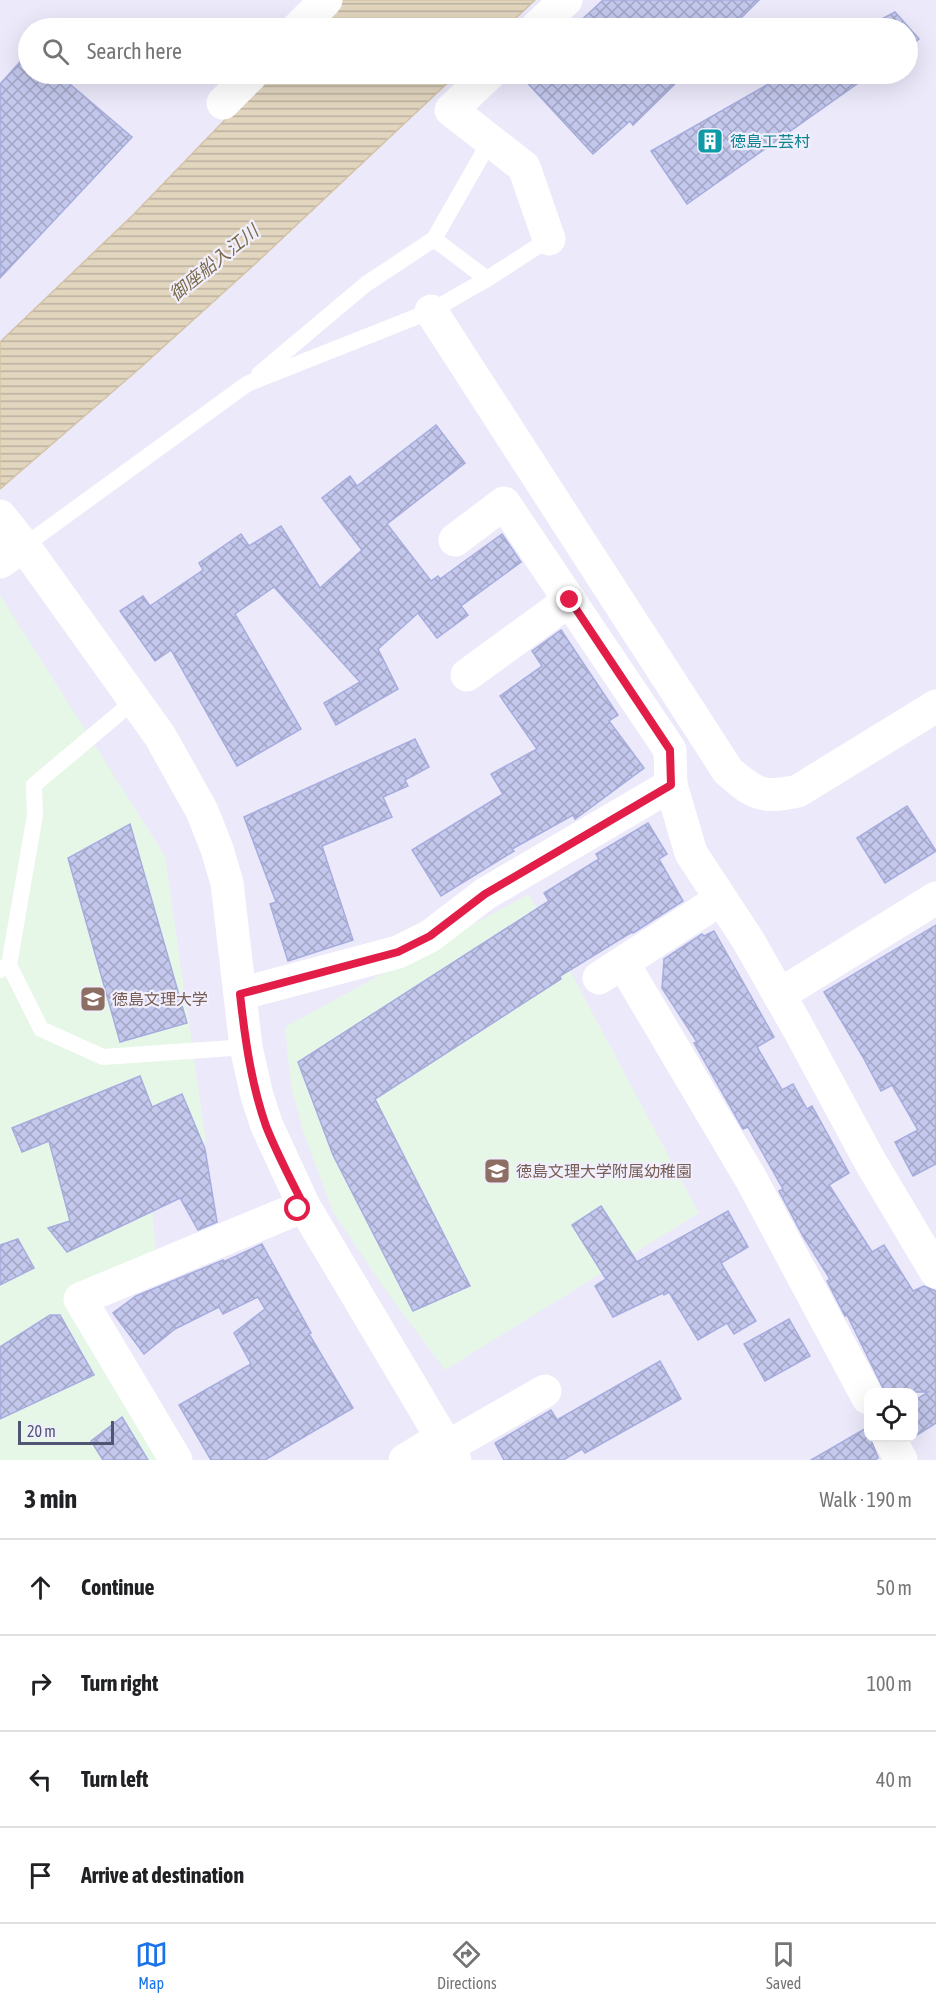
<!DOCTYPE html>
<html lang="en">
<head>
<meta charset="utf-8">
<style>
	:root { --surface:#fff; --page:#f2f2f2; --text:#202124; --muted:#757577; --line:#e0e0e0; --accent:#1a73e8 }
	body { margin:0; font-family:"Asap Condensed","Noto Sans JP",sans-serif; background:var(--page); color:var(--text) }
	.controls { position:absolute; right:18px; bottom:18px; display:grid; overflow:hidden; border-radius:12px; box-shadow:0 6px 24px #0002 }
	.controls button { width:54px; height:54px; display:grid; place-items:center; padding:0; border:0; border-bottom:2px solid var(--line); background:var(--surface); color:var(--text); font:30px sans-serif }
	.scale { position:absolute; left:18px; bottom:15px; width:96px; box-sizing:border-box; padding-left:6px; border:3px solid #4f5572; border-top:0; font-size:16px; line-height:21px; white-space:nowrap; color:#4f5572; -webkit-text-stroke:4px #f1effd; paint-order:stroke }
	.stop { position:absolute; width:18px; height:18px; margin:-14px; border:4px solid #e11d48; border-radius:50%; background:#fff }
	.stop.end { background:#e11d48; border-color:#fff; box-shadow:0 2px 6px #0008 }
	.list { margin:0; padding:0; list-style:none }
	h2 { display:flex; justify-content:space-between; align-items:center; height:78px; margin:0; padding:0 24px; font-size:26px }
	h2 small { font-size:20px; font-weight:400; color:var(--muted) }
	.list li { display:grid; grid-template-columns:39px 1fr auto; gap:18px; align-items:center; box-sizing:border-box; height:96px; padding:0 24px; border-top:2px solid var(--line) }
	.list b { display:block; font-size:22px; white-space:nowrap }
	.list em { font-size:20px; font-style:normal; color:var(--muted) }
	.icon { flex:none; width:33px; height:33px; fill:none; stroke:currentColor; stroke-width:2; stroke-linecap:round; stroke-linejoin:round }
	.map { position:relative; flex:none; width:936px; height:1460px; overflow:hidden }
	.search { position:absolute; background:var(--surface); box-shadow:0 6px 24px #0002; left:18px; right:18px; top:18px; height:66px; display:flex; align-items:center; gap:15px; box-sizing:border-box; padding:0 21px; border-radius:33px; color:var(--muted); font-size:22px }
	.sheet { height:462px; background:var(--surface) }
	nav { display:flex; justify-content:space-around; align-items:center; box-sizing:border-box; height:84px; border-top:2px solid var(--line); background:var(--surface); font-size:16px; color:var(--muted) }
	nav a { display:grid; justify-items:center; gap:3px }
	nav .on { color:var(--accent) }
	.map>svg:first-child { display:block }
	.education { fill:#e6f7e8 }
	.water { fill:url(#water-rules); stroke:#d3c3a7; stroke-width:1.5 }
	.building { fill:url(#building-cross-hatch); stroke:#a6adde; stroke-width:1.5 }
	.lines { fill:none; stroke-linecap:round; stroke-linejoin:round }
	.lane { stroke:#fff; stroke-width:16 }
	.street { stroke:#fff; stroke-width:33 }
	.secondary { stroke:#fff; stroke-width:33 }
	.route { stroke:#e11d48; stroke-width:8 }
	.labels { text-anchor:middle; stroke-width:4.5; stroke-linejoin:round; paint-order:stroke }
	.culture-label { font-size:16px; fill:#0d838f; stroke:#f1effd; text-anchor:start }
	.education-label { font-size:16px; fill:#785e54; stroke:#f1effd; text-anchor:start }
	.water-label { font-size:18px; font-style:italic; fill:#7c6b48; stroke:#f1effd }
</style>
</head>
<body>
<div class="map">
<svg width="936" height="1460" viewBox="0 0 936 1460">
	<defs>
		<pattern id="water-rules" width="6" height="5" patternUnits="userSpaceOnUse" patternTransform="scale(1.5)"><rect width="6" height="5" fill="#e2d6bf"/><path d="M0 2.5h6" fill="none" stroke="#bab0a0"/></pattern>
		<pattern id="building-cross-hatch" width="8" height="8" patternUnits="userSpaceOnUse" patternTransform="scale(1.5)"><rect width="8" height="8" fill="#c4c8ed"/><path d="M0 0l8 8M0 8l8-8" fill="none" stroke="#a2a5c4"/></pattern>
	</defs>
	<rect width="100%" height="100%" fill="#ebe9fa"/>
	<g class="education">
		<polygon points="0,595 165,856 206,1141 148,1168 156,1253 63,1296 166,1460 0,1460"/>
		<polygon points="529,894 699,1213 445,1370 387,1292 333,1212 303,1131 291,1086 285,1027"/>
	</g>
	<g class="water">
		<polygon points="341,0 535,0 505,28 313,28"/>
		<polygon points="269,74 457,74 255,264 140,368 0,489 0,342 134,214"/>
	</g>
	<g class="building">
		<polygon points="603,0 759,0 731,28 573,28"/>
		<polygon points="895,12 919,39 908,48 908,28 865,28"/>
		<polygon points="28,53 28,74 58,74 132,137 0,278 0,84"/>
		<polygon points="526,74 685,74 633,125 630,121 593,154 522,77"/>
		<polygon points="786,74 871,74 687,204 651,151"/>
		<polygon points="436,425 465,463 387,524 431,581 438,576 440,579 502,534 521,562 461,606 468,615 437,638 418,613 378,649 398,689 336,725 324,703 360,682 274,587 235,614 301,729 237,766 171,650 155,661 120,611 143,596 150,606 203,570 199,563 241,534 249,546 281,526 320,588 362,550 322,498 350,476 357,486"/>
		<polygon points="561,630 618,715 609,721 644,768 575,819 573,815 512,849 514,851 441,896 412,850 503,794 491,774 537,749 500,696 542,666 532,651"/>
		<polygon points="415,739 429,767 405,780 408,786 383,797 392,817 322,846 353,940 288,961 270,904 276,902 244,817"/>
		<polygon points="907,806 936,851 885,883 857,838"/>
		<polygon points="648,823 667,854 659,859 683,901 633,933 632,932 560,976 561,979 375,1099 470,1286 413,1311 333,1155 298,1062 549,901 544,893 599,859 596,854"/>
		<polygon points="130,824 187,1023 120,1042 68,858"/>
		<polygon points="936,925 936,1164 913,1176 895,1142 918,1130 892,1085 881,1091 863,1057 824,992"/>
		<polygon points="714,931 774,1037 757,1047 782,1090 793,1084 807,1109 812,1106 849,1173 829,1185 872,1252 884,1245 913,1291 924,1286 936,1291 936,1423 914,1437 914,1401 928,1392 885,1392 847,1315 845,1316 827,1281 830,1279 803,1236 779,1191 783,1189 748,1127 743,1129 694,1043 697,1042 662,988 664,959 702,934 704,936"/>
		<polygon points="140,1076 152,1107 182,1094 205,1149 217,1222 198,1230 180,1198 67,1252 48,1228 70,1221 49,1141 22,1152 12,1128"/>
		<polygon points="601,1206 637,1262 728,1211 748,1247 721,1263 756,1321 734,1334 727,1323 698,1340 669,1292 664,1295 663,1293 613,1317 595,1286 606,1279 572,1225"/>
		<polygon points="18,1239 34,1268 0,1285 0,1245"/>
		<polygon points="262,1244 311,1333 309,1334 353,1408 265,1460 211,1460 179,1405 251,1364 234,1333 265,1309 258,1297 223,1314 219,1307 175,1329 144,1354 113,1313 136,1296 223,1260 223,1262"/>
		<polygon points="50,1315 60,1315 94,1375 0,1419 0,1347"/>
		<polygon points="789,1319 810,1356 765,1381 744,1344"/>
		<polygon points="660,1361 681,1399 585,1453 582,1449 563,1460 504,1460 495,1443 551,1410 557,1420"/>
		<polygon points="122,1417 148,1460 103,1460 91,1441"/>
		<polygon points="868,1427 868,1437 870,1437 878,1458 874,1460 811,1460"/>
	</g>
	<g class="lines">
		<g class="lane">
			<polyline points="434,239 487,279"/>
			<polyline points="259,374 366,284 434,239 490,141"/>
			<polyline points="24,546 247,384 431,311 487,279 549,239"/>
			<polyline points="9,965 41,1029 103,1057 246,1047"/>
			<polyline points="0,970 9,965 35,815 34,785 135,700"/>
		</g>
		<g class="street">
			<polyline points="298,28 326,0"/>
			<polyline points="536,28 566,0"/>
			<polyline points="489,74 451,110 524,167 549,239"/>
			<polyline points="223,103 252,74"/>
			<path d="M431,311l297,460c26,23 35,28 70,20l138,-85"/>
			<polyline points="455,540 504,503 670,750 671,785"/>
			<polyline points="467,675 570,600"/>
			<polyline points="623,963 751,1179 868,1398"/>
			<polyline points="599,978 721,899"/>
			<polyline points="240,994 398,952 430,936 485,894 671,785 691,853 748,940 797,1026 871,1163 936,1272"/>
			<polyline points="779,995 936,898"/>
			<polyline points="889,1438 901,1460"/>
			<polyline points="447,1447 545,1391"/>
			<polyline points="176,1460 80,1299 304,1206"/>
		</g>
		<g class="secondary">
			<polyline points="0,516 24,546 160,736 202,811 217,849 227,883 246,1047 257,1096 267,1126 304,1206 455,1460"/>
			<polyline points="0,562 24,546"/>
			<polyline points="405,1460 441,1438"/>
		</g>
	</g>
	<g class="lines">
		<path class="route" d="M298,1209l6,-3c-13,-26 -27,-52 -38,-80 -15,-43 -21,-87 -26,-132l158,-42 32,-16 55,-42 186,-109 -1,-35 -100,-150"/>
	</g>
	<defs>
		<symbol id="building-square" viewBox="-11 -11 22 22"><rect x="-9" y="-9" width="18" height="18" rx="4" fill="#0f9aa8" stroke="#f1effd"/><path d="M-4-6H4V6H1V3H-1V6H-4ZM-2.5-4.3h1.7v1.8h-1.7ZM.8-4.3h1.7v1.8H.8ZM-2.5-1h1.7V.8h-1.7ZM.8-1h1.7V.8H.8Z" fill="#fff"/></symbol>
		<symbol id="university-square" viewBox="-11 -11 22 22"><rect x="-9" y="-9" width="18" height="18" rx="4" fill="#8d6e63" stroke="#f1effd"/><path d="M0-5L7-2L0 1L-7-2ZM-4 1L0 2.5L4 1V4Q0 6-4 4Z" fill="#fff"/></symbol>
		<symbol id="school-square" viewBox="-11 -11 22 22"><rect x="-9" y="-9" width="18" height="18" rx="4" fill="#8d6e63" stroke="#f1effd"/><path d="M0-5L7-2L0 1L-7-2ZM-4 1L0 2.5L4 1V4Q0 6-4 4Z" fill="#fff"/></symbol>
	</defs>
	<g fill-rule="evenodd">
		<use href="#building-square" x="695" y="126" width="30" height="30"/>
		<use href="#university-square" x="78" y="984" width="30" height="30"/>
		<use href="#school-square" x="482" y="1156" width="30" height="30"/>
	</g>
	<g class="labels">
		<g class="culture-label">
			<text x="730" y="147">徳島工芸村</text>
		</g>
		<g class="education-label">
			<text x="112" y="1005">徳島文理大学</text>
			<text x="516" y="1177">徳島文理大学附属幼稚園</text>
		</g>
		<g class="water-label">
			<text transform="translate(214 263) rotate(-39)" y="6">御座船入江川</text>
		</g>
	</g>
</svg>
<div class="controls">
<button><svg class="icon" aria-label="locate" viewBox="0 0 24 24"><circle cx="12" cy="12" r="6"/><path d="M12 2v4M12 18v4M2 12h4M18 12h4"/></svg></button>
</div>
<div class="scale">20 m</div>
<div class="stop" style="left:298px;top:1209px"></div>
<div class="stop end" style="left:570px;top:600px"></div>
<div class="search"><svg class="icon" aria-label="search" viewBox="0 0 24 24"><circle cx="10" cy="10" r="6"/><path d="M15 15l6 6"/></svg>Search here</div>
</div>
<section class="sheet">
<h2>3 min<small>Walk · 190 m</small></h2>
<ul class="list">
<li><svg class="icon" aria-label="ahead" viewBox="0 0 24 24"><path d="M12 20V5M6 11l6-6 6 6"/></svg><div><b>Continue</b></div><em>50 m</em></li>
<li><svg class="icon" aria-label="right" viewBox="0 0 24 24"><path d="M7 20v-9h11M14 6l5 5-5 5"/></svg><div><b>Turn right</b></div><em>100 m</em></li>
<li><svg class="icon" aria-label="left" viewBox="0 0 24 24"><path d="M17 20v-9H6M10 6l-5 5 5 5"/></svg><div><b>Turn left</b></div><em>40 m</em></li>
<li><svg class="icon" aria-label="arrive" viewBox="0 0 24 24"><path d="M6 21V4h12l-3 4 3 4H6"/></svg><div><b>Arrive at destination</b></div></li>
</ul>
</section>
<nav>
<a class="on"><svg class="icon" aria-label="map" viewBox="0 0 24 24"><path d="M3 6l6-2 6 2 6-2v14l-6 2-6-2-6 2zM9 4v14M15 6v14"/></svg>Map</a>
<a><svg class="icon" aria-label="directions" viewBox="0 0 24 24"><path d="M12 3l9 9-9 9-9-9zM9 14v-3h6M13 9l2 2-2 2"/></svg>Directions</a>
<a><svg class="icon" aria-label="saved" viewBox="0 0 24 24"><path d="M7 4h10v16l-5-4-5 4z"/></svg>Saved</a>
</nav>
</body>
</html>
